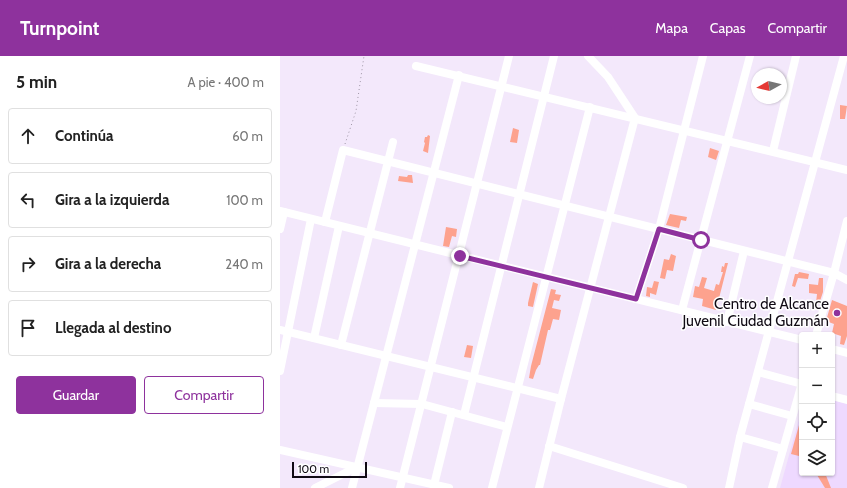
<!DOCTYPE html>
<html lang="es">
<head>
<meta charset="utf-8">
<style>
	:root { --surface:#fff; --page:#f6f6f6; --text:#222; --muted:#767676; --line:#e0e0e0; --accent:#8e329d }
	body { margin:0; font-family:Cabin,sans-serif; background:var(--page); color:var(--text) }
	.controls { position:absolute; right:12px; bottom:12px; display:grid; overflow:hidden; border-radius:4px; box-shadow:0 1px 3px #0004 }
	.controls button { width:36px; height:36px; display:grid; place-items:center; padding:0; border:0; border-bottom:1px solid var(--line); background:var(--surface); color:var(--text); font:20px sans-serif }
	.compass { position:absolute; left:471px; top:12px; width:36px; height:36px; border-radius:50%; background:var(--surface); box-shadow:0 1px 3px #0004; rotate:262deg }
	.scale { position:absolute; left:12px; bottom:10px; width:75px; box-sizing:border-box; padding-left:4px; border:2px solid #100a14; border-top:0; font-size:11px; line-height:14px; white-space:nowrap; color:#100a14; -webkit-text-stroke:3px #fff; paint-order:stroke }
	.stop { position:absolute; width:12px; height:12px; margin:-9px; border:3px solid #8e329d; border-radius:50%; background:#fff }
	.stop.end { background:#8e329d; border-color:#fff; box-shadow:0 1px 4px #0008 }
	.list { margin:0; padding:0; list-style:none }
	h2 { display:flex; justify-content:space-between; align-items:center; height:52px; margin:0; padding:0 16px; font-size:17px }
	h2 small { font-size:13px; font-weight:400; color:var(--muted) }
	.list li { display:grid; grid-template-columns:26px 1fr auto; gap:12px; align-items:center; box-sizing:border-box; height:56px; margin:0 8px 8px; padding:0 8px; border:1px solid var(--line); border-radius:4px }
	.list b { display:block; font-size:15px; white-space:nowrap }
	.list em { font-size:13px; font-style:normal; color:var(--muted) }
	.actions { display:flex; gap:8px; padding:12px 16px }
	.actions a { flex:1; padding:9px 0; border:1px solid var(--accent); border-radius:4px; text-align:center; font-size:14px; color:var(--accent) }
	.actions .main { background:var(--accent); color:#fff }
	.icon { flex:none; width:22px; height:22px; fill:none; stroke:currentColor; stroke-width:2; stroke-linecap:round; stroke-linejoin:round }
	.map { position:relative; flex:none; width:567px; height:432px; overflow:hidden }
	header { display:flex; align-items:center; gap:24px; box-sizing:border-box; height:56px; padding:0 20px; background:var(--accent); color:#fff }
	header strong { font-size:19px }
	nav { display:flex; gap:22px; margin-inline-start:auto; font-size:14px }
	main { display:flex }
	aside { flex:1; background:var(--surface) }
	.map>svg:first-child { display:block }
	.built { fill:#eed9ff }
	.building { fill:#fda28e }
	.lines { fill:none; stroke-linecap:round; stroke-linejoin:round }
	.path { stroke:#9f96a6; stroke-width:1; stroke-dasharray:1 3; stroke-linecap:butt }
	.minor { stroke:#fff; stroke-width:8 }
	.route { stroke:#8e329d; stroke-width:5 }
	.poi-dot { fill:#8e329d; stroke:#fff; stroke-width:1.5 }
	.labels { text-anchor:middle; stroke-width:3; stroke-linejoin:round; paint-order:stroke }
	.poi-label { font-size:15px; fill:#100a14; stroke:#fff; text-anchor:end }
</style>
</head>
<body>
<header>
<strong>Turnpoint</strong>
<nav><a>Mapa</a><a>Capas</a><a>Compartir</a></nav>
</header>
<main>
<aside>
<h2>5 min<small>A pie · 400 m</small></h2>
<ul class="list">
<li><svg class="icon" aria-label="ahead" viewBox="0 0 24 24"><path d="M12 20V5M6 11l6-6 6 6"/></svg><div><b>Continúa</b></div><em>60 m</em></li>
<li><svg class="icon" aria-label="left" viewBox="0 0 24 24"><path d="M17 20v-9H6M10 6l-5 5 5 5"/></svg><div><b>Gira a la izquierda</b></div><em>100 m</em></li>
<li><svg class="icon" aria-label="right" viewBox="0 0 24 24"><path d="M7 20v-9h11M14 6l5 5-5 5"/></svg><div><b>Gira a la derecha</b></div><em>240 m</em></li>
<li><svg class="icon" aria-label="arrive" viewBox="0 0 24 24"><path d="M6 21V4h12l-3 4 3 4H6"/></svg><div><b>Llegada al destino</b></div></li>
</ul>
<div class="actions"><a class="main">Guardar</a><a>Compartir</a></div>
</aside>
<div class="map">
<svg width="567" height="432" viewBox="0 0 567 432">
	<rect width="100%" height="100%" fill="#f3e8fb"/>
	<polygon class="built" points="552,344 567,348 567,432 500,432 522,352 522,417 552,417"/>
	<g class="building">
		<polygon points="560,49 567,50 565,63 560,63"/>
		<polygon points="233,72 239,74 237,87 230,86"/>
		<polygon points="148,79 150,80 148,97 143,95 145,87 144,86 145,81 147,81"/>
		<polygon points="430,92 439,95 436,104 428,101"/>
		<polygon points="128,119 132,119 133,127 118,125 119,120 127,121"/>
		<polygon points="390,158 407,161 406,165 401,164 399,172 386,169"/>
		<polygon points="166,171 177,173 176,181 172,180 169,191 163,190"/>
		<polygon points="391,198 396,200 393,215 387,214 385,223 380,222 384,203 389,204"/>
		<polygon points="445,207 448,207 436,254 422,250 423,243 413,241 415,230 419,231 422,221 427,222 424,232 434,235 436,228 439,229 443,216 441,216 442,210 444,211"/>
		<polygon points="519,216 529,218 528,223 518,222 515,231 512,230 515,218 518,218"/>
		<polygon points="539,222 543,222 543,236 539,248 536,247 537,238 529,237 529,228 538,229"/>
		<polygon points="374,225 379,226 376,239 370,237 370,241 366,240 367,231 372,232"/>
		<polygon points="253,226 258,228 253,251 248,250 248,247"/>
		<polygon points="271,233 276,234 275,238 281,239 279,245 274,244 272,252 281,254 279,264 273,263 270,274 268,274 260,309 259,309 256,314 253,323 249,322 251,310"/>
		<polygon points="552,244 567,250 567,280 564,289 560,288 561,280 552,277 554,268 546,265"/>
		<polygon points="187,289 193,290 191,302 184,301"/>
		<polygon points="521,362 522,362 522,389 519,400 511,398"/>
		<polygon points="539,417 545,417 551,432 545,432 537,419"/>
	</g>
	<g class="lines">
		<polyline class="path" points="65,88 76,55 84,0"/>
		<g class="minor">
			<polyline points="136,10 567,114"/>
			<polyline points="493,95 516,0"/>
			<polyline points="0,155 522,284"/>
			<polyline points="45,166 63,94 554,217 567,165"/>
			<polyline points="0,173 4,156"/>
			<polyline points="356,243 379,173 423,0"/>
			<polyline points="402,254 470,0"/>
			<polyline points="447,266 464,195"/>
			<polyline points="0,274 281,343"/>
			<polyline points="536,279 554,217 567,224"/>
			<polyline points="34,282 59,170"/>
			<polyline points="61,289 113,86"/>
			<polyline points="552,293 567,297"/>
			<polyline points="0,315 31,163"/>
			<polyline points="478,316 522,328"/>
			<polyline points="552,340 567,344"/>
			<polyline points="94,347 142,348 227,371"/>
			<polyline points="469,348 512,360"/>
			<polyline points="184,359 274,0"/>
			<polyline points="460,381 503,393"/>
			<polyline points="269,390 403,432"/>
			<polyline points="0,394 169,432"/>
			<polyline points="154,429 172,356"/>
			<polyline points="35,432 77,411"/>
			<polyline points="72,432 179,19"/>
			<polyline points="120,432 229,0"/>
			<polyline points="212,432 310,51"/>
			<polyline points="259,432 281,343 355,62 328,21 308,0"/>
			<polyline points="449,432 460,381 564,0"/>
			<polyline points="492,432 522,327"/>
		</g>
	</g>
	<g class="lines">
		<polyline class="route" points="180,200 356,243 379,173 421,184"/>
	</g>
	<circle class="poi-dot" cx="557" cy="257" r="4"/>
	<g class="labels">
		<g class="poi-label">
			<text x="549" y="253">Centro de Alcance<tspan x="549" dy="17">Juvenil Ciudad Guzmán</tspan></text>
		</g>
	</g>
</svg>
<div class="controls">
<button>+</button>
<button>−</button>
<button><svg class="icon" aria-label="locate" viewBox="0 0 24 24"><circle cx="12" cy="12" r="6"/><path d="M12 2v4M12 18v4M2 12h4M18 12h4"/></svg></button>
<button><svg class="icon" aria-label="layers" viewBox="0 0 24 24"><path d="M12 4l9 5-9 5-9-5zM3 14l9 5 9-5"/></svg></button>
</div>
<svg class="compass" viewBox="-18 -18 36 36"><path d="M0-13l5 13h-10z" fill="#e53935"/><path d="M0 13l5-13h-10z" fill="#767676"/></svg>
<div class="scale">100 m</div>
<div class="stop" style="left:421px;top:184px"></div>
<div class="stop end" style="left:180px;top:200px"></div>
</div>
</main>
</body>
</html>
